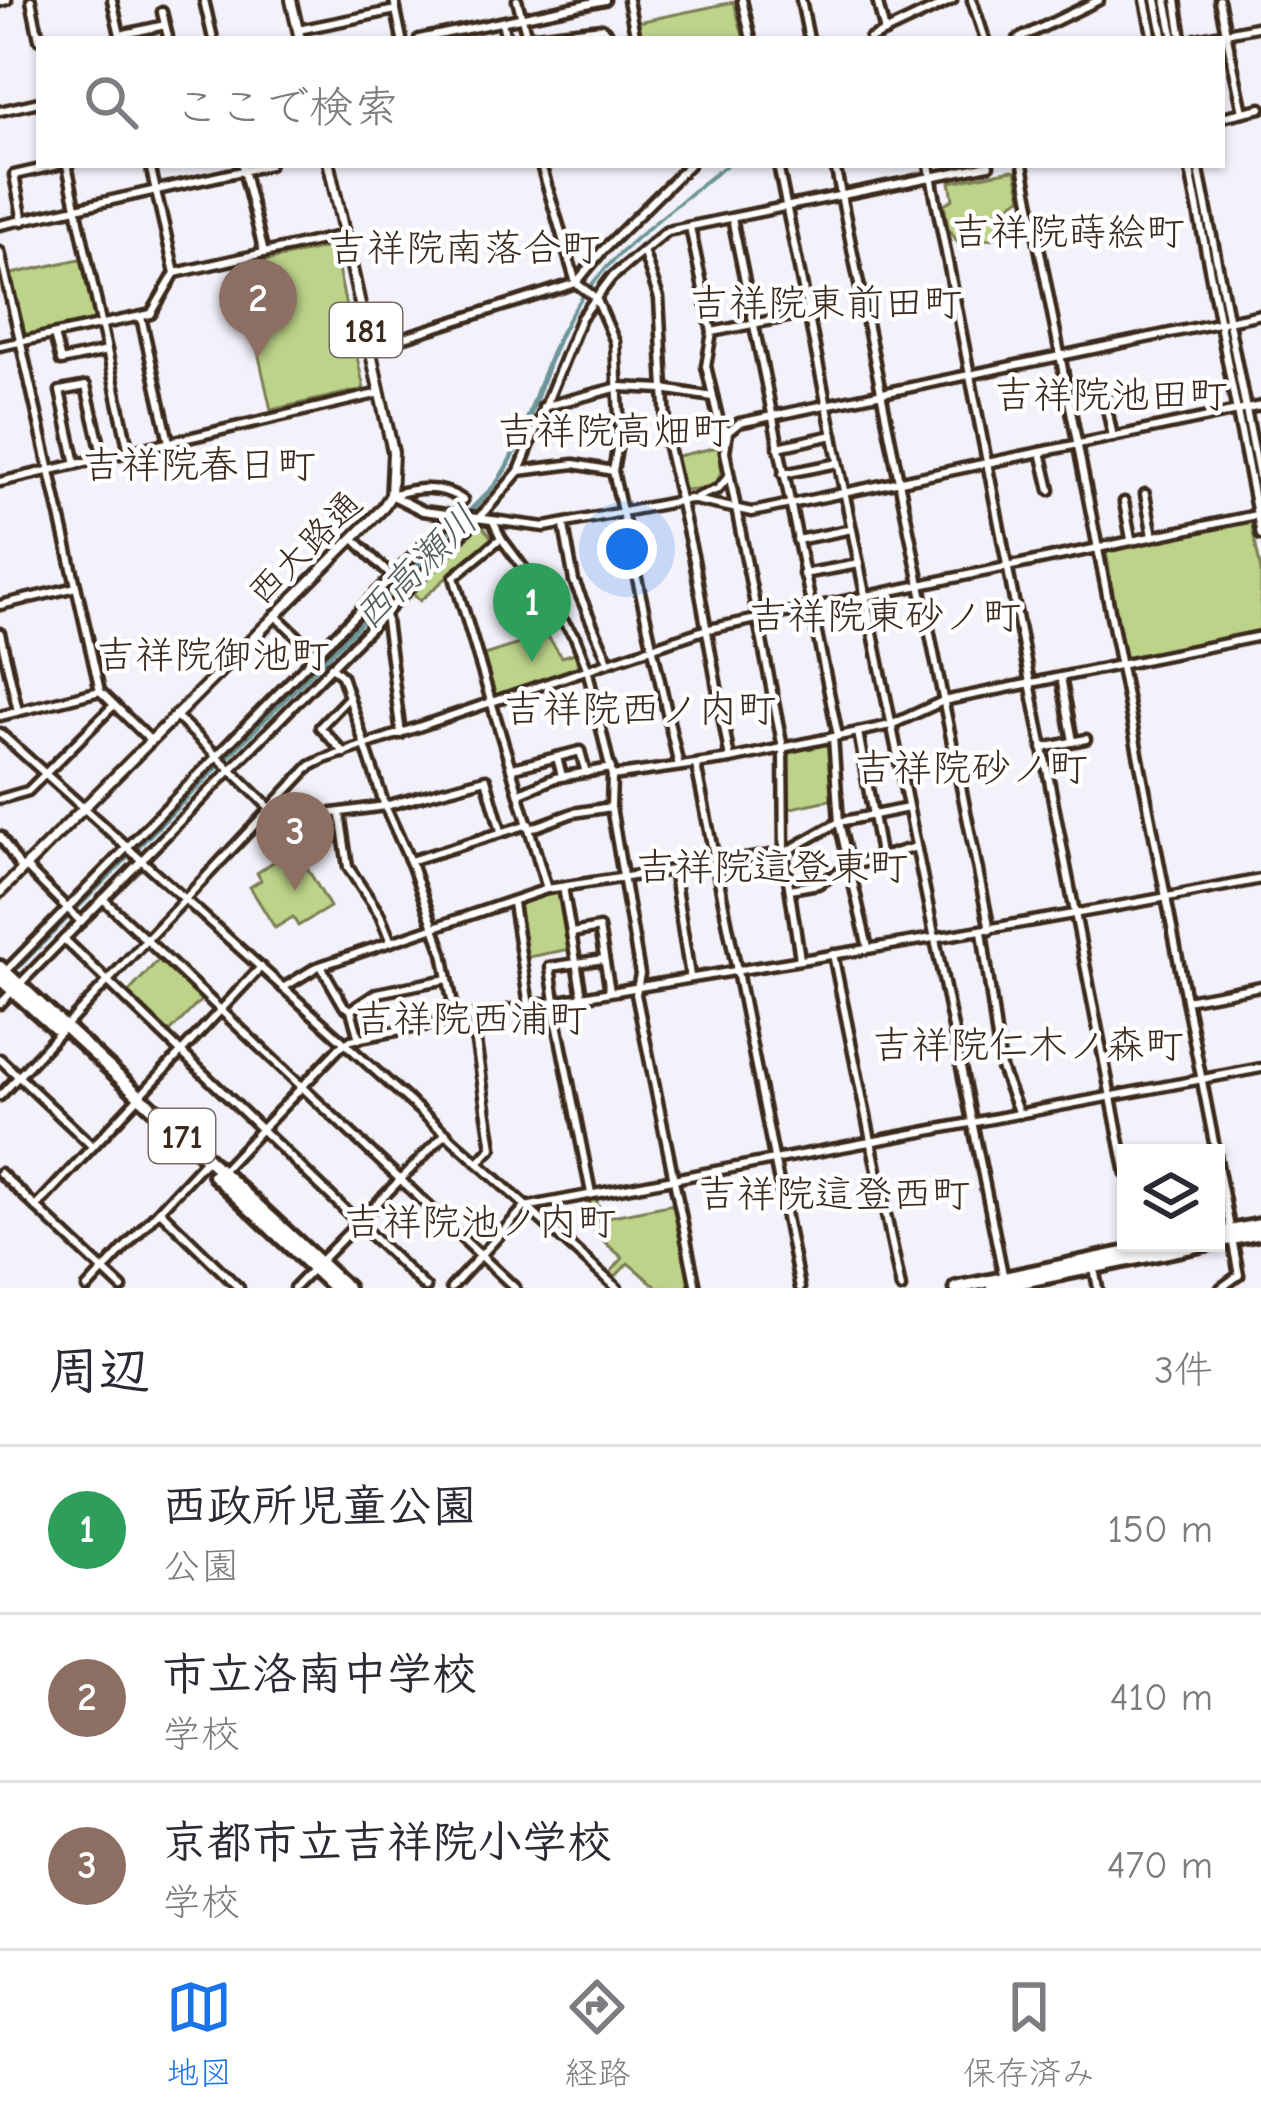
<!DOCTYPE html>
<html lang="ja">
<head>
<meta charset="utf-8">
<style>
	:root { --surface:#fff; --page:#f7f7f7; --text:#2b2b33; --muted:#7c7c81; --line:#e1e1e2; --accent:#1a73e8 }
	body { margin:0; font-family:"Comic Neue","Klee One",sans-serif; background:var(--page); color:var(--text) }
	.controls { position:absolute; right:36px; bottom:36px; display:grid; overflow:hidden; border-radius:0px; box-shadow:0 3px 9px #0004 }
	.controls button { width:108px; height:108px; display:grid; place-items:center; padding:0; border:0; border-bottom:3px solid var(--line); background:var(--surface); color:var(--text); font:60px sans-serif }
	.you { position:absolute; left:627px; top:549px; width:42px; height:42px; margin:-30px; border:9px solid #fff; border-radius:50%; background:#1a73e8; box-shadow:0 0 0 18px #1a73e833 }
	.badge { display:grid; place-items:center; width:78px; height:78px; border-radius:50%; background:var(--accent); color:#fff; font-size:39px; font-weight:700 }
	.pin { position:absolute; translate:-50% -99px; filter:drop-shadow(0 3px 6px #0008) }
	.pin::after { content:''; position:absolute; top:63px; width:42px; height:36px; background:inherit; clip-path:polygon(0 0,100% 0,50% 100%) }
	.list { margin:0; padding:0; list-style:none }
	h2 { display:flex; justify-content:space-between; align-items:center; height:156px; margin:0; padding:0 48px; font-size:51px }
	h2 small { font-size:39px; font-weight:400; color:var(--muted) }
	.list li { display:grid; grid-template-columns:78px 1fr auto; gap:36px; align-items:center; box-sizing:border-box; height:168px; padding:0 48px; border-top:3px solid var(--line) }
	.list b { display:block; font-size:45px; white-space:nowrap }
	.list p { margin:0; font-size:39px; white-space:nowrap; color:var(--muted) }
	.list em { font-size:39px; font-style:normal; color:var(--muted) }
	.icon { flex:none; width:66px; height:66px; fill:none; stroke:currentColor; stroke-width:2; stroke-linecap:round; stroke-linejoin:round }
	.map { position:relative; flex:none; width:1261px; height:1288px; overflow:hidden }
	.search { position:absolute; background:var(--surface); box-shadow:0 3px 9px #0004; left:36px; right:36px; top:36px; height:132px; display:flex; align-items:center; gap:30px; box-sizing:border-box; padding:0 42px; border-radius:0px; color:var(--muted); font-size:45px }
	.sheet { height:660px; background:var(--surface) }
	nav { display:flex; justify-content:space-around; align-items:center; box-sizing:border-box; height:168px; border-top:3px solid var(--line); background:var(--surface); font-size:33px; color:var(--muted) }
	nav a { display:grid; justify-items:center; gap:6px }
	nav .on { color:var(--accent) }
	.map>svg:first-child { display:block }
	.green { fill:#bdd389; stroke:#7c7e54; stroke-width:3 }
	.water { fill:url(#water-ripples); stroke:#6c9698; stroke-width:3 }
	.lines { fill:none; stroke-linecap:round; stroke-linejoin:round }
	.minor-casing { stroke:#3b2a1e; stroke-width:15 }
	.major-casing { stroke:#3b2a1e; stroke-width:16 }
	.highway-casing { stroke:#3b2a1e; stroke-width:20 }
	.minor { stroke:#fff; stroke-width:6 }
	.major { stroke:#fff; stroke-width:8 }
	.highway { stroke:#fff; stroke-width:10 }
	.labels { text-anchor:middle; stroke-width:9; stroke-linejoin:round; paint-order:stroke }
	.shield { fill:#fff; stroke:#766a62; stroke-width:3 }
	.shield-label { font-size:33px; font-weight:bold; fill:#3b2a1e }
	.street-label { font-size:36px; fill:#3b2a1e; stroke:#fff }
	.neighbourhood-label { font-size:39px; fill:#3b2a1e; stroke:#fff }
	.water-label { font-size:39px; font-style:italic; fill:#54605b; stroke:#fff }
</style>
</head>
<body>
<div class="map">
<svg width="1261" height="1288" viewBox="0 0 1261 1288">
	<defs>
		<pattern id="water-ripples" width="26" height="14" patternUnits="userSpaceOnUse" patternTransform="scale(3)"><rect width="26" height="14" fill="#8ddee9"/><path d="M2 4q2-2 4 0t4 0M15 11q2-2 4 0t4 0" fill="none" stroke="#7bbfc7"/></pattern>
	</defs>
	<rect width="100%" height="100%" fill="#f3f1fa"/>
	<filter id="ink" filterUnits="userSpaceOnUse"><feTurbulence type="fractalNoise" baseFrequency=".00833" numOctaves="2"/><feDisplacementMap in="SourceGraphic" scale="24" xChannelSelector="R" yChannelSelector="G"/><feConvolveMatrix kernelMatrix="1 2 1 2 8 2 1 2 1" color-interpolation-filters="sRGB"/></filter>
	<g filter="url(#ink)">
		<g class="green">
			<polygon points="734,2 744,39 639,37 638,22"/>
			<polygon points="1012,170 1016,171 1022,198 1014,201 1007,211 1010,225 1004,227 1006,235 960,246 948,228 944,204 953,199 950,182"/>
			<polygon points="333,246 364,389 271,410 239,267"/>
			<polygon points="84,258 96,320 23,337 8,275"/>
			<path d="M718,447c9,37 -1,42 -38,43l-7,-33z"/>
			<polygon points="1251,521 1261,571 1261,630 1128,658 1124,655 1106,552"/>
			<polygon points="473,526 484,528 492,538 420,601 409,590"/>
			<polygon points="547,635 562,657 575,653 579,670 499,697 495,695 484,655"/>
			<polygon points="826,742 831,746 834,799 787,809 787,753"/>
			<polygon points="295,847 330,907 298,926 293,917 275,928 250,887 261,880 257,873"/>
			<polygon points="559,890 570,949 524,958 519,903"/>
			<polygon points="161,957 203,998 167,1035 126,995"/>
			<polygon points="595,1196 602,1218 674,1204 691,1288 658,1288 628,1263 614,1278 609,1274 623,1258 595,1234 589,1198"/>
		</g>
		<path class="water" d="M727,165c-49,40 -106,78 -143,129 -38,53 -45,121 -78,176 -15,23 -36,43 -55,62 -149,153 -301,303 -451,455l495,-503c28,-41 39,-93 59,-138 27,-61 71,-99 121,-140 17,-14 34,-30 52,-41z"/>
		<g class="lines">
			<defs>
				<g id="minor">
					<polyline points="31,0 39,39"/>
					<polyline points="112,0 120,35"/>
					<polyline points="204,0 213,39"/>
					<polyline points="394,0 402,39"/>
					<polyline points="517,0 527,37 602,28 613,39"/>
					<polyline points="628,0 636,39"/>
					<polyline points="742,0 751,39"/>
					<polyline points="801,0 809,39"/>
					<polyline points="877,0 885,32"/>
					<polyline points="972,0 985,39"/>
					<polyline points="1145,0 1153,39"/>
					<polyline points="1156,0 1164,39"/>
					<polyline points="1166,0 1174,39"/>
					<polyline points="1176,0 1182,39"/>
					<polyline points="1219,0 1243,112"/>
					<polyline points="0,2 7,0"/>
					<polyline points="162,12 168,37"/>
					<polyline points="502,22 506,39"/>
					<polyline points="298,30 396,10"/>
					<polyline points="120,35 165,25"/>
					<polyline points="419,39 605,0"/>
					<polyline points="870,39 952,0"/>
					<polyline points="1018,39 1099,0"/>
					<polyline points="1196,39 1261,26"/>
					<polyline points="0,111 39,102"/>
					<polyline points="1222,117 1261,108"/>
					<polyline points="67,165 129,452"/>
					<polyline points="150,165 175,273"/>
					<polyline points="242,165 264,253"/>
					<polyline points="541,165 576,283 596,298 615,342 620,433 613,471 679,766"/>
					<polyline points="778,165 1004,1279"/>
					<polyline points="835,165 990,930"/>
					<polyline points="929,165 1126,1174"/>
					<polyline points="1023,165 1216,1153"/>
					<polyline points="1189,165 1261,535"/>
					<polyline points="1198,165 1261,486"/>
					<polyline points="732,218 838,736"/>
					<polyline points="23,221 14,175 58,165"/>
					<polyline points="0,225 269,165"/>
					<polyline points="690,227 712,332 706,366 719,422 728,432"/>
					<polyline points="643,251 659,298 667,442 694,560 730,759"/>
					<polyline points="0,252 100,691 151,741"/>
					<polyline points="141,317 169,442"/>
					<polyline points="712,332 808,313"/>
					<polyline points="54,335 61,361 107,351"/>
					<polyline points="0,346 151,314 175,273 344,235"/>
					<polyline points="370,348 576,283 603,250 689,165"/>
					<polyline points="1105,399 1113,437"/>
					<polyline points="543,407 619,387 663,389 713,397"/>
					<polyline points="778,447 833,435"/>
					<polyline points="1041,452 1050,490"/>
					<polyline points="76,464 60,391 86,386 103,458"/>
					<polyline points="519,471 574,464 613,471"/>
					<polyline points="783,474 838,463"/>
					<polyline points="0,482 380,393"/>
					<polyline points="1145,494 1153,536"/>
					<polyline points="391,495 423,511 545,527 690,499 752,512 1261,406"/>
					<path d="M391,495c25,-7 50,-11 72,5"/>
					<polyline points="697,497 718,489 729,476"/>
					<polyline points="1124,502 1131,539"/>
					<polyline points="493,521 501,538 575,637 587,668 612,776 611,807 640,974 636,994 696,1288"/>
					<polyline points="564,526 574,581 608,661"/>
					<polyline points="353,538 392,577"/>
					<polyline points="501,538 454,577 547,889"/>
					<polyline points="797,540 852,529"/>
					<polyline points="803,574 859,564"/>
					<polyline points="0,605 76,587"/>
					<polyline points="385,613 401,734"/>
					<polyline points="275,615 316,654"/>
					<polyline points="0,633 18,711"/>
					<polyline points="331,666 342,676 385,806 412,866 443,953 456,1020"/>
					<polyline points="1061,677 1073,741"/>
					<polyline points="175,715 282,820 385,806 486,779 501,831"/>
					<polyline points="0,716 100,691"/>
					<polyline points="858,732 880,854"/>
					<polyline points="0,733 617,1288"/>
					<polyline points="833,737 839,822 868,948"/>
					<polyline points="1042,748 1086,739"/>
					<polyline points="344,753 320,727 349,697"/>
					<polyline points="696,765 800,1288"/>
					<polyline points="513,768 557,757"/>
					<polyline points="562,776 557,757 580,751 586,773"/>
					<polyline points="612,776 730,759 891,725 943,701 1261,636"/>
					<polyline points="520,793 555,778 611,768"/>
					<polyline points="0,799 28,791 114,705"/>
					<polyline points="340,813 348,867 380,915 391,942"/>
					<polyline points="530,829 573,813 611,807"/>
					<polyline points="0,836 22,870"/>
					<polyline points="410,861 529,824"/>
					<polyline points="25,866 81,922"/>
					<polyline points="673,869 690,976"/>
					<polyline points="563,887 582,996"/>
					<polyline points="790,889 818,884 850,866 916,847"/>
					<polyline points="103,899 515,1288"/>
					<polyline points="513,903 529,1006"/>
					<polyline points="982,931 1001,1068 1019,1114"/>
					<polyline points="572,933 599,928 610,991"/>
					<polyline points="64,939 426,1288"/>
					<polyline points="833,954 901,1288"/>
					<polyline points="800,959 784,853 783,748 725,452 728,432 739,423 1261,314"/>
					<polyline points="321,966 344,1006 351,1010 359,1039"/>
					<polyline points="7,970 451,517"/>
					<polyline points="283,988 317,967 547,889 784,853 839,822 908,808"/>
					<polyline points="1186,1000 1261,986"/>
					<polyline points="555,1001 550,967 604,959"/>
					<polyline points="553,1003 591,1193"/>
					<polyline points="0,1004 487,509 519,471 581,318 611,278 667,231 989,165"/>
					<polyline points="351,1010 377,993 447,979"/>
					<polyline points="472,1016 492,1148 478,1163"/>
					<polyline points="0,1059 92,1146"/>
					<polyline points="0,1096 310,766 324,759 704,630 1261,514"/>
					<polyline points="1216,1155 1239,1275 1221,1288"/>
					<polyline points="0,1173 122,1288"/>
					<path d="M219,1174l121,-127 11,-7c302,-61 608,-101 910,-161"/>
					<polyline points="36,1207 261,967"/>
					<polyline points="160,1211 239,1288"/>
					<polyline points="1094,1269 1098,1288"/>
					<polyline points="87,1288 207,1159"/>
					<polyline points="294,1288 446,1133"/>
					<polyline points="451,1288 525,1207 1261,1068"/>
				</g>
				<g id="major">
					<polyline points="291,0 300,39"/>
					<polyline points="0,892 382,509 391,495 393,452 329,165"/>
				</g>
				<g id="highway">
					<polyline points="0,967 347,1288"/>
					<polyline points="0,979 55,1028"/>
					<polyline points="214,1175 334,1288"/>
					<polyline points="1216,1234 1260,1225"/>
					<polyline points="1216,1242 1261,1233"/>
					<polyline points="956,1288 1172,1243"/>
					<polyline points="993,1288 1211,1243"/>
				</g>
			</defs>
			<use href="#minor" class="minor-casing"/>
			<use href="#major" class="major-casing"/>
			<use href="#highway" class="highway-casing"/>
			<use href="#minor" class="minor"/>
			<use href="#major" class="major"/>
			<use href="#highway" class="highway"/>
		</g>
	</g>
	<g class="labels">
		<g class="shield">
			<rect x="330" y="303" width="72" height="54" rx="9"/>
			<rect x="149" y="1109" width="66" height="54" rx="9"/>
		</g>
		<g class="shield-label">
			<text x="366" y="342">181</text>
			<text x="182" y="1148">171</text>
		</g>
		<g class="street-label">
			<text transform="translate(304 547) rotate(-45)" y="13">西大路通</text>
		</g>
		<g class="neighbourhood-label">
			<text x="1068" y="245">吉祥院蒔絵町</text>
			<text x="464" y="261">吉祥院南落合町</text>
			<text x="826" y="316">吉祥院東前田町</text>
			<text x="1111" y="408">吉祥院池田町</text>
			<text x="614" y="444">吉祥院高畑町</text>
			<text x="199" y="478">吉祥院春日町</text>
			<text x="885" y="629">吉祥院東砂ノ町</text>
			<text x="213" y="668">吉祥院御池町</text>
			<text x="640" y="722">吉祥院西ノ内町</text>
			<text x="971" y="781">吉祥院砂ノ町</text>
			<text x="772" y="880">吉祥院這登東町</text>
			<text x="471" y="1032">吉祥院西浦町</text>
			<text x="1028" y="1058">吉祥院仁木ノ森町</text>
			<text x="834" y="1207">吉祥院這登西町</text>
			<text x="480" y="1235">吉祥院池ノ内町</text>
		</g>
		<g class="water-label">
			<text transform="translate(415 567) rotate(-45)" y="14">西高瀬川</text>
		</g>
	</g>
</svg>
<div class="controls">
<button><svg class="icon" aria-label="layers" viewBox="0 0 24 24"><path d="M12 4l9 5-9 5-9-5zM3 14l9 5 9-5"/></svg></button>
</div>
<div class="you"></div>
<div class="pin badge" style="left:532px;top:662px;background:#2e9e5b">1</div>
<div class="pin badge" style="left:258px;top:358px;background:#8d6e63">2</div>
<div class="pin badge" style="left:295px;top:891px;background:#8d6e63">3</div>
<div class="search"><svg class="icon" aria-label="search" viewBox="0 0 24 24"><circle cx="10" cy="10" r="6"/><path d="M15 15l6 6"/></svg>ここで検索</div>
</div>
<section class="sheet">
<h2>周辺<small>3件</small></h2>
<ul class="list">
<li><span class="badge" style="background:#2e9e5b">1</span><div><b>西政所児童公園</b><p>公園</p></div><em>150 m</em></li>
<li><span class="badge" style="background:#8d6e63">2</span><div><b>市立洛南中学校</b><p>学校</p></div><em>410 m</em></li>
<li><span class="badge" style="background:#8d6e63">3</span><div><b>京都市立吉祥院小学校</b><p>学校</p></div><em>470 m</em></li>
</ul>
</section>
<nav>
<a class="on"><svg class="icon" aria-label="map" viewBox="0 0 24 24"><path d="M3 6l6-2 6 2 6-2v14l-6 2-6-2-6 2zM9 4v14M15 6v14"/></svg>地図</a>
<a><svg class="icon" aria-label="directions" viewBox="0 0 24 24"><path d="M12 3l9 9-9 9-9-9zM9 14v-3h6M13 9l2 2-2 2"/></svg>経路</a>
<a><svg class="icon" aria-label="saved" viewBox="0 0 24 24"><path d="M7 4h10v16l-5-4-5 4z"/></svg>保存済み</a>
</nav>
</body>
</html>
